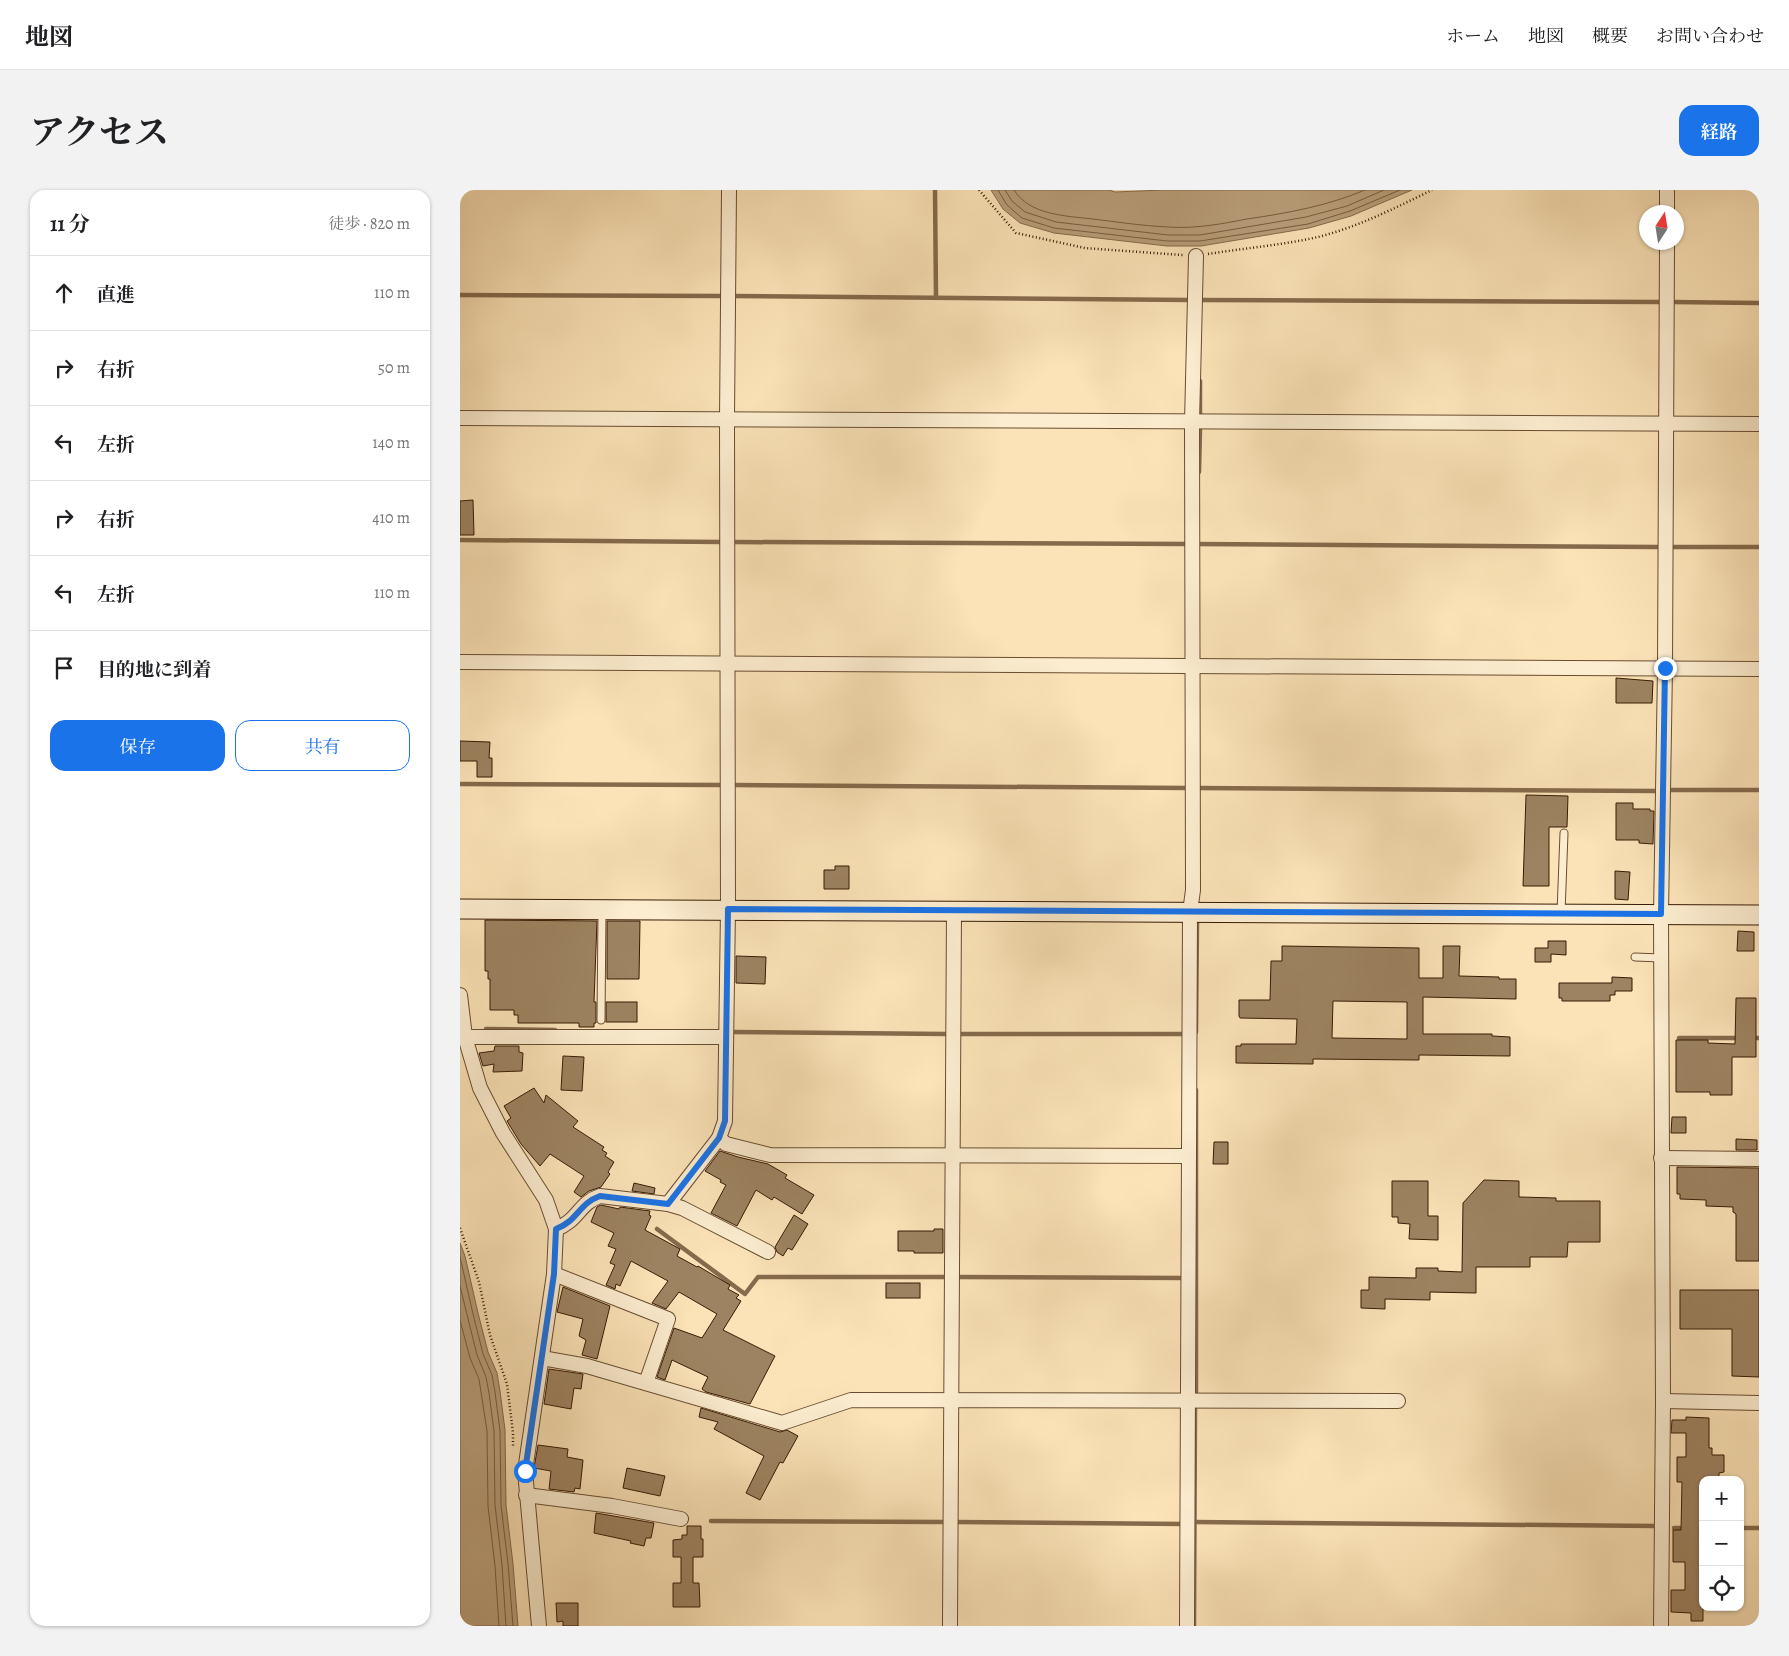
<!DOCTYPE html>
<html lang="ja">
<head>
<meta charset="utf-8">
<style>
	:root { --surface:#fff; --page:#f2f2f2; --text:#202124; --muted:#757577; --line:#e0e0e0; --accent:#1a73e8 }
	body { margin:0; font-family:Alegreya,"Noto Serif JP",serif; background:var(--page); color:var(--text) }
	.controls { position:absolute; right:15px; bottom:15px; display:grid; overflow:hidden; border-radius:10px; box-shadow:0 1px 4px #0004 }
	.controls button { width:45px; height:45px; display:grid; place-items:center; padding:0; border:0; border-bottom:1px solid var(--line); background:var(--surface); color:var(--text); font:25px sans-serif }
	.compass { position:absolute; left:1179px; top:15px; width:45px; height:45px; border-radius:50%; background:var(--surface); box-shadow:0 1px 4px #0004; rotate:12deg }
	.stop { position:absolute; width:15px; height:15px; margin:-11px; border:4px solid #1a73e8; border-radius:50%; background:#fff }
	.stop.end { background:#1a73e8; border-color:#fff; box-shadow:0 1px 5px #0008 }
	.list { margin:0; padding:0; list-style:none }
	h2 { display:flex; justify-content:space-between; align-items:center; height:65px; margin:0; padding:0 20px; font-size:21px }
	h2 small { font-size:16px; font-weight:400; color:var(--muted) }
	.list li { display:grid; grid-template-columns:32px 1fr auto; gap:15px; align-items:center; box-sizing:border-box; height:75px; padding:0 20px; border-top:1px solid var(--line) }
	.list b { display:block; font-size:19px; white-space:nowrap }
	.list em { font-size:16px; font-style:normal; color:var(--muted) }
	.actions { display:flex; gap:10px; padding:15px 20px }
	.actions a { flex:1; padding:11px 0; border:1px solid var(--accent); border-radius:15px; text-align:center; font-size:18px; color:var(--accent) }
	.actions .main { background:var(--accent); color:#fff }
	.icon { flex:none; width:28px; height:28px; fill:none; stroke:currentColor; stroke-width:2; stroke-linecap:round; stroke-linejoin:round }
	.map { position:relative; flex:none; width:1299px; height:1436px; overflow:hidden; border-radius:15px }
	header { display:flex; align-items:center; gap:30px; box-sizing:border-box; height:70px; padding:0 25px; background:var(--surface); border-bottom:1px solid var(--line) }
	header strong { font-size:24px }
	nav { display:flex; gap:28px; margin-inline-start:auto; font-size:18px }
	.intro { display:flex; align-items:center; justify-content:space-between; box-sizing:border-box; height:120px; padding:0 30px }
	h1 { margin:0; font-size:35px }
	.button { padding:12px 22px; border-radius:15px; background:var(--accent); color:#fff; font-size:18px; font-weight:700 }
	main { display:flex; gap:30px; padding:0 30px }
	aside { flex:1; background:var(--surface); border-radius:15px; box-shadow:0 1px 4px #0004 }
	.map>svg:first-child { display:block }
	.water { fill:#b99f7a; stroke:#856a4b }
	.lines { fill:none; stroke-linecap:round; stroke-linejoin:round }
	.shore { stroke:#785d3f; stroke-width:1 }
	.stream { stroke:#856a4b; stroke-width:4.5 }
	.building { fill:#9d8361; stroke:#381b04; fill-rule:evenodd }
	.lane-casing { stroke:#694d31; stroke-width:9 }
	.street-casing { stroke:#694d31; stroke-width:16 }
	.secondary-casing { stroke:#381b04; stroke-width:21 }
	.path { stroke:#381b04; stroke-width:2.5; stroke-dasharray:1 2.5; stroke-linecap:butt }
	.lane { stroke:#fcedd0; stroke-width:7 }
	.street { stroke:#fcedd0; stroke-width:14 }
	.secondary { stroke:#fcedd0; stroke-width:19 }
	.route { stroke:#1a73e8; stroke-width:6 }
</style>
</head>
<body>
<header>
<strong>地図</strong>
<nav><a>ホーム</a><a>地図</a><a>概要</a><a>お問い合わせ</a></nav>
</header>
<div class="intro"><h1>アクセス</h1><a class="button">経路</a></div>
<main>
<aside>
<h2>11 分<small>徒歩 · 820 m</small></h2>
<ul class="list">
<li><svg class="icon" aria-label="ahead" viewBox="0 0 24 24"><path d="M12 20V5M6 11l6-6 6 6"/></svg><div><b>直進</b></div><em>110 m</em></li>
<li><svg class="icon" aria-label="right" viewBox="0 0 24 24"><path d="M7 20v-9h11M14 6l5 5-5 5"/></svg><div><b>右折</b></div><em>50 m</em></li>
<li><svg class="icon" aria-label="left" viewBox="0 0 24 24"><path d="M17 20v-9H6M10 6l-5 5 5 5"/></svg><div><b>左折</b></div><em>140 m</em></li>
<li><svg class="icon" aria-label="right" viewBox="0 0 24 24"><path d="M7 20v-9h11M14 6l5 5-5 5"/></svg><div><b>右折</b></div><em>410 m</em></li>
<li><svg class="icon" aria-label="left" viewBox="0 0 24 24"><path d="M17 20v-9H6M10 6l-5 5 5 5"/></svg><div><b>左折</b></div><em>110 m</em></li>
<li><svg class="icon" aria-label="arrive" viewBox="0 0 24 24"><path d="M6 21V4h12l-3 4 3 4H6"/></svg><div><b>目的地に到着</b></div></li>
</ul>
<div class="actions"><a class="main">保存</a><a>共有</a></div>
</aside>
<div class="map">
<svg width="1299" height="1436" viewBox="0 0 1299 1436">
	<rect width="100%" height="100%" fill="#fbe3b7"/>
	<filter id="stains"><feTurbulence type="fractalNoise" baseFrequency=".004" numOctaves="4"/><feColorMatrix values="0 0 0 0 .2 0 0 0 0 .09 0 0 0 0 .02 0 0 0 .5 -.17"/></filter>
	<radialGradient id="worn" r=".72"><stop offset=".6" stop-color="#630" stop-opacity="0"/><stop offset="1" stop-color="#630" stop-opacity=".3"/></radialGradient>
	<g class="water">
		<polygon points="531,0 649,0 655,2 704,0 952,0 891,26 849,38 741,56 707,56 594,43 560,33 543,19"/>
		<polygon points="0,1053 5,1066 18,1123 28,1162 37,1183 40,1201 45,1240 46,1315 53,1374 58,1436 0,1436"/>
	</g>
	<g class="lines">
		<g class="shore">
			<polyline points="538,0 547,15 562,28 594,38 707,51 740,51 848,34 890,21 940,0"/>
			<polyline points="545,0 552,11 565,22 596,32 708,45 740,45 846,27 887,16 924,0"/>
			<path d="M554,0c15,25 52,26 79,29 25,3 50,7 75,8 27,2 53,-3 79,-8 41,-6 80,-13 118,-29"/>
			<polyline points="0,1067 13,1124 23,1164 32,1185 35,1202 40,1241 41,1315 48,1374 53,1436"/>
			<polyline points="0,1096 17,1165 26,1187 29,1203 34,1241 35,1315 42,1375 46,1436"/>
			<polyline points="0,1130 10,1168 19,1189 27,1241 28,1316 35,1376 39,1436"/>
		</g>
		<g class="stream">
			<polyline points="475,0 476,108"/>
			<polyline points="0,105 262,106"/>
			<polyline points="274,106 729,110"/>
			<polyline points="738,110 1200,112"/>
			<polyline points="1212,112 1299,113"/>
			<polyline points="740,191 740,224"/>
			<polyline points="739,282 740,239"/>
			<polyline points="0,350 262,352"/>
			<polyline points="274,352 728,354"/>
			<polyline points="736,354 1198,357"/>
			<polyline points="1210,357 1299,357"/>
			<polyline points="0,594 262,595"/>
			<polyline points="272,595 727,598"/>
			<polyline points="736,598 1196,601"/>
			<polyline points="1208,600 1299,600"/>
			<polyline points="26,839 95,840"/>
			<polyline points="271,842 487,844"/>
			<polyline points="736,842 737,733"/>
			<polyline points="499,844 725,844"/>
			<polyline points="1219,848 1280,848"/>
			<polyline points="1290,848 1299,848"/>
			<polyline points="197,1039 285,1104 298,1087 486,1087"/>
			<polyline points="497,1087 725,1088"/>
			<polyline points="736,1203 736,900"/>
			<polyline points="251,1331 486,1332"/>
			<polyline points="496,1332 723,1334"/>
			<polyline points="735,1332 1195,1336"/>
			<polyline points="1214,1338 1225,1338"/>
			<polyline points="1280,1338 1299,1338"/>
			<polyline points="734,1436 735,1218"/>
		</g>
	</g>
	<g class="building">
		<polygon points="13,310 14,345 0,345 0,311"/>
		<polygon points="1156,488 1193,491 1192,513 1156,513"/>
		<polygon points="0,551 30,552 29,568 32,568 32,587 17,587 17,571 0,571"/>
		<polygon points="1066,605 1108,606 1107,637 1089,637 1089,696 1063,696"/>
		<polygon points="1156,613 1173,613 1173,619 1190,619 1190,621 1194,621 1193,654 1179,653 1179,650 1156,650"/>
		<polygon points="375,676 389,676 389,699 364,699 364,680 375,680"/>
		<polygon points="1155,681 1170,682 1168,710 1155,709"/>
		<polygon points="25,730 137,731 134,812 136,812 136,833 134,833 134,837 119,837 119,833 58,833 58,825 54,825 54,820 30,820 30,789 28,789 28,781 25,781"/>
		<polygon points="147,731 180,731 179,789 147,789"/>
		<polygon points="1278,741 1294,742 1294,761 1277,761"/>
		<polygon points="1088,751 1106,751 1106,765 1091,764 1091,772 1075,772 1075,758 1088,758"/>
		<path d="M822,756l137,2v30h24v-32h17l-1,30 40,1v2h17v20l-93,-2v37h69v2l18,1v19l-91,-1v5l-106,-1v5l-77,-1v-17h5v-2h55l1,-25 -57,-1 -1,-2v-16h31l1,-39h11zM873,811l74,1v37l-75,-1z"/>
		<polygon points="276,766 306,767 305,794 276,793"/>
		<polygon points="1152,787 1172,788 1172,801 1155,801 1155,805 1150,805 1150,811 1102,811 1102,808 1099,808 1099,793 1152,793"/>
		<polygon points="1276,808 1296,808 1296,867 1272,867 1272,905 1250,905 1250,902 1216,902 1216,850 1248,850 1248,853 1275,854"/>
		<rect x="146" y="812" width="31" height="20"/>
		<polygon points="35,856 59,856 59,862 63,863 62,881 33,882 34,874 23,876 19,863 34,861"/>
		<polygon points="103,866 124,867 122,901 101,900"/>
		<polygon points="74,898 84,913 86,905 118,931 113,937 144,957 142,960 147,963 145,966 154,972 148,982 150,984 141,997 129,1001 121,1007 114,1002 124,986 90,964 80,976 61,954 47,931 51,928 44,916"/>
		<polygon points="1212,927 1226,927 1226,943 1211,943"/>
		<polygon points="1276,949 1297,950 1297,960 1276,960"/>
		<polygon points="754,952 768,952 768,974 753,974"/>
		<polygon points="260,961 278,967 308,974 327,985 325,988 354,1005 342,1024 314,1007 312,1010 296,1000 277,1036 251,1023 266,995 260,992 261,990 245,981"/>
		<polygon points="1217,977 1299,978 1299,1071 1276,1071 1276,1024 1273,1022 1273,1017 1246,1016 1246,1010 1220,1009 1220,1004 1217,1004"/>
		<polygon points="1024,990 1059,991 1059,1007 1096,1008 1096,1011 1140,1011 1140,1052 1108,1052 1107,1067 1070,1067 1070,1077 1016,1077 1016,1103 970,1102 970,1110 925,1109 925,1119 901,1118 901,1100 909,1100 909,1087 956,1088 956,1078 978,1078 978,1081 1002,1082 1003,1013"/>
		<polygon points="932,991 968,991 968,1026 978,1026 978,1050 949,1049 950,1034 938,1033 938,1027 932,1027"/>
		<polygon points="174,993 195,998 194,1004 172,1001"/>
		<polygon points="141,1015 159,1019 160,1017 190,1021 189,1025 191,1026 185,1040 220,1059 217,1066 237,1077 238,1076 270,1095 268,1099 279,1105 276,1108 281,1111 263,1140 315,1166 290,1214 246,1202 242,1199 248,1187 212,1170 205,1190 197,1187 214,1138 242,1148 257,1124 219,1102 206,1119 192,1113 208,1091 171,1071 160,1096 156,1094 155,1099 146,1095 155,1075 150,1073 156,1059 148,1056 154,1043 131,1032 137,1017"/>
		<polygon points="334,1025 348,1034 332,1060 328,1058 323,1066 317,1062 315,1057"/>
		<polygon points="474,1039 483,1039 483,1063 454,1063 454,1061 438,1061 438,1041 474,1041"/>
		<rect x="426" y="1093" width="34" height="15"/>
		<polygon points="103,1097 150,1116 137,1169 122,1165 126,1150 119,1146 123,1129 97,1122"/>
		<polygon points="1220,1100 1299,1100 1299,1187 1272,1186 1272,1139 1220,1139"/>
		<polygon points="89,1179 123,1184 121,1199 114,1198 111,1219 84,1214"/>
		<polygon points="241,1218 320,1242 327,1240 338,1246 323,1273 320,1272 300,1310 286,1303 304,1266 254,1239 258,1232 239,1227"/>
		<polygon points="1226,1227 1249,1228 1249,1258 1252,1258 1252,1265 1264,1265 1264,1282 1259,1283 1259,1290 1243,1290 1243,1431 1231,1431 1231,1423 1211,1422 1211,1400 1225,1400 1225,1372 1213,1372 1213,1340 1221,1340 1222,1292 1217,1292 1217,1267 1226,1267 1226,1243 1211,1243 1212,1230 1226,1230"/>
		<polygon points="78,1255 108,1259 107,1267 123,1270 120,1299 115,1298 114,1302 89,1299 91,1281 74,1278"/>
		<polygon points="167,1278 205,1286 200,1306 163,1298"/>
		<polygon points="136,1323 194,1333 191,1348 186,1348 184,1356 170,1353 171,1351 134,1343"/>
		<polygon points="227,1336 241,1336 241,1349 243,1349 243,1367 233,1367 233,1393 239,1393 240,1417 213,1417 213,1393 221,1393 221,1367 213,1367 213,1350 222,1349 222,1345 227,1345"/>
		<polygon points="96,1413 118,1413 118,1436 103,1436 103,1431 97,1432"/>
	</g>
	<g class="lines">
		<defs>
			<g id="lane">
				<polyline points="1101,723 1104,643"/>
				<polyline points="1175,767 1201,768"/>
				<polyline points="141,830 142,721"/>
			</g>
			<g id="street">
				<polyline points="269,0 267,229 268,719 265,931 259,948 266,954 310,965 729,966"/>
				<polyline points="1207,22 1207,0"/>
				<polyline points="0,228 1299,234"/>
				<polyline points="0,472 1299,479"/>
				<polyline points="0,805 5,847 20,898 43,943 86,1010 96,1039 94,1084 65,1281 79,1436"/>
				<polyline points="5,847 265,847"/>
				<polyline points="1201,968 1299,969"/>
				<polyline points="208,1014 222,1018 308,1062"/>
				<path d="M96,1039c22,-8 23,-26 44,-33l68,8 51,-66"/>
				<polyline points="94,1084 208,1129 186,1193"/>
				<polyline points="82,1168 127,1176 322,1233 391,1210 938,1211"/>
				<polyline points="1203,1211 1299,1213"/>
				<polyline points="66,1305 152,1316 221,1329"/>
				<polyline points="490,1436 494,720"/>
				<polyline points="727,1436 730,722 733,700 732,232 736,66"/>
				<polyline points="1201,1436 1203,1211 1201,724 1205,478 1207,52"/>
			</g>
			<polyline id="secondary" points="0,719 1299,725"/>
		</defs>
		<use href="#lane" class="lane-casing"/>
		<use href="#street" class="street-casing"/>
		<use href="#secondary" class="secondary-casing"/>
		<g class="path">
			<polyline points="519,0 556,43 625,58 723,65"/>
			<path d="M748,64c37,-6 75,-9 110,-17 40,-10 77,-29 114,-47"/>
			<polyline points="0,1038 19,1092 30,1145 47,1194 53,1243 53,1256"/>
		</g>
		<use href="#lane" class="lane"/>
		<use href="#street" class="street"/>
		<use href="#secondary" class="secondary"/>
	</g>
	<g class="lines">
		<path class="route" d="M65,1281l29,-197 2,-45c23,-9 22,-25 44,-33l68,8 51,-66 6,-17 3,-212 933,5 4,-246"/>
	</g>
	<rect width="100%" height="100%" filter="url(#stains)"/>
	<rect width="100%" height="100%" fill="url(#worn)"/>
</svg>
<div class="controls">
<button>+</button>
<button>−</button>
<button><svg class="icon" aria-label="locate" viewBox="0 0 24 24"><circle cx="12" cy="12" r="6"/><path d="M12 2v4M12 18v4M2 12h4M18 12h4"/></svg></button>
</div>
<svg class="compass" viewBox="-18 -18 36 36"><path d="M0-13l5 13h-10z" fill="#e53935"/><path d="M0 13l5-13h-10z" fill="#757577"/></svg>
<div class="stop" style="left:65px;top:1281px"></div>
<div class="stop end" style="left:1205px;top:478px"></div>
</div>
</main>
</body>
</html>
